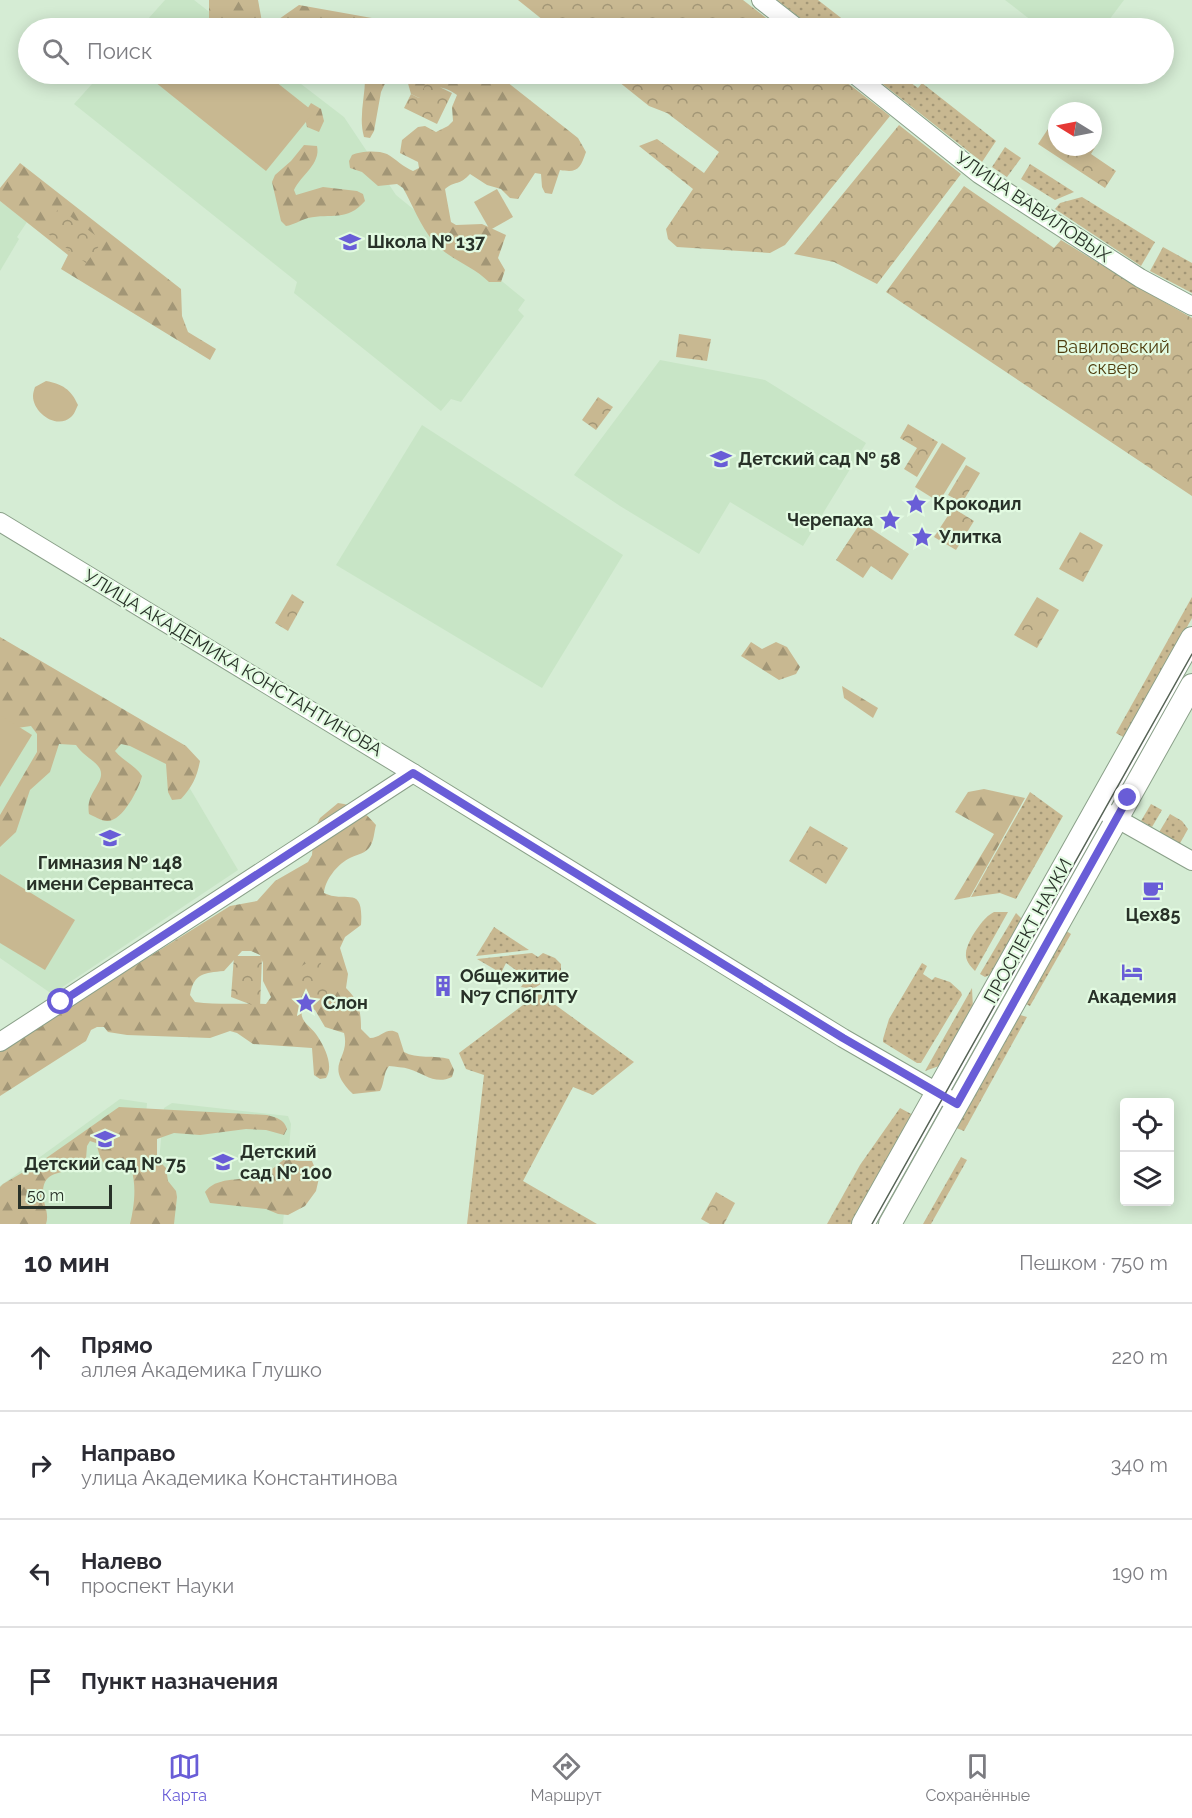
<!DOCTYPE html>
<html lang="ru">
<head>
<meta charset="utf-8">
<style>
	:root { --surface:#fff; --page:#f7f7f7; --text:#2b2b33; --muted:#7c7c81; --line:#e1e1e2; --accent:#695dd7 }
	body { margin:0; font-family:Raleway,sans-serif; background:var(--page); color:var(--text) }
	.controls { position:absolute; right:18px; bottom:18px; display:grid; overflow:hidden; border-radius:6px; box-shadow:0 3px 15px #0003 }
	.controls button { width:54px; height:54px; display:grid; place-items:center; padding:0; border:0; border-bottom:2px solid var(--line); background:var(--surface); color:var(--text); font:30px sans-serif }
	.compass { position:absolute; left:1048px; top:102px; width:54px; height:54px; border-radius:50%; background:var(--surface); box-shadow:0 3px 15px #0003; rotate:280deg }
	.scale { position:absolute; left:18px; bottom:15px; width:94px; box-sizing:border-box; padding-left:6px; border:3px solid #283128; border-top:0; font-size:16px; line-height:21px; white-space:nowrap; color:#283128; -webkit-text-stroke:4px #e2fae1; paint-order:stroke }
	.stop { position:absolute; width:18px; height:18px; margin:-14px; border:4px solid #695dd7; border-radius:50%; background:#fff }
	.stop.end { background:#695dd7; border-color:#fff; box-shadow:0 2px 6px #0008 }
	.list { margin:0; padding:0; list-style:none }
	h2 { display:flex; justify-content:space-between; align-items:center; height:78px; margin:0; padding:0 24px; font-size:26px }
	h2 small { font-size:20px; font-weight:400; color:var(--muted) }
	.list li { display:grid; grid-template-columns:39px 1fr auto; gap:18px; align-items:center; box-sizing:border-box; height:108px; padding:0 24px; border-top:2px solid var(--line) }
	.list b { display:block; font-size:22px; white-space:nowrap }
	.list p { margin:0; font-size:20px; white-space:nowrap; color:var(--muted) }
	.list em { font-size:20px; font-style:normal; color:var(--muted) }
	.icon { flex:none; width:33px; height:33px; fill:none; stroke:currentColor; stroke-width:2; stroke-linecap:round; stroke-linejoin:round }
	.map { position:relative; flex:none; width:1192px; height:1224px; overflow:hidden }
	.search { position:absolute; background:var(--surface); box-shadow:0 3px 15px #0003; left:18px; right:18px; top:18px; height:66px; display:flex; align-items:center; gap:15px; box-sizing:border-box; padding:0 21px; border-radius:33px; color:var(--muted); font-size:22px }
	.sheet { height:510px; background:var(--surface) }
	nav { display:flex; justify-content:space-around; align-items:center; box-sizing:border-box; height:84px; border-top:2px solid var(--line); background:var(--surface); font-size:16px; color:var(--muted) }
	nav a { display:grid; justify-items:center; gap:3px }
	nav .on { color:var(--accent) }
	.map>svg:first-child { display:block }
	.built { fill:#c8e5c6 }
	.grass { fill:url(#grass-dots) }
	.forest { fill:url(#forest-firs); fill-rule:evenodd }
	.park { fill:url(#park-crowns) }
	.garden { fill:#c8b891 }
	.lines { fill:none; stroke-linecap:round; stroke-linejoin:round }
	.minor-casing { stroke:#8aa089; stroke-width:20 }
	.major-casing { stroke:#8aa089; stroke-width:24 }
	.minor { stroke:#fff; stroke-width:18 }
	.major { stroke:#fff; stroke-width:22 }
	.tram { stroke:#566356; stroke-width:1.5 }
	.route { stroke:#695dd7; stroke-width:8 }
	.labels { text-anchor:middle; stroke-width:4.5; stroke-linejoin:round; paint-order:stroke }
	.street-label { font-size:18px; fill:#283128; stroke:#e2fae1 }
	.poi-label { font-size:18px; font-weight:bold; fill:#283128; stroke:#e2fae1; text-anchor:start }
	.park-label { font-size:18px; fill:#503f10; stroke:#e2fae1 }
</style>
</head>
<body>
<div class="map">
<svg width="1192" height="1224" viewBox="0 0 1192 1224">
	<defs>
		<pattern id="grass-dots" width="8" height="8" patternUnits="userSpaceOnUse" patternTransform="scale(1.5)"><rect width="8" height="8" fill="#c8b891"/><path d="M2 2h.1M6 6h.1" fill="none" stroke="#a29676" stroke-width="1.8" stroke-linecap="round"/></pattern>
		<pattern id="forest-firs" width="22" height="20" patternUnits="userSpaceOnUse" patternTransform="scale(1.5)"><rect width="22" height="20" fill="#c8b891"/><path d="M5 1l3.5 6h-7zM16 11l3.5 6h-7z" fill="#a29676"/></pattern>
		<pattern id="park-crowns" width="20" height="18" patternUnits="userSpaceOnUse" patternTransform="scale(1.5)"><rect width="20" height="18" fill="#c8b891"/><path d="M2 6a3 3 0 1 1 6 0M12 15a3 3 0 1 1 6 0" fill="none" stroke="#a29676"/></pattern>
	</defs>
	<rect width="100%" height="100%" fill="#d5ecd4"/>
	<g class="built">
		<polygon points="165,0 194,0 230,28 140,28"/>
		<polygon points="1005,0 1124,0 1103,28 1046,28 1032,21"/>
		<polygon points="101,74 288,74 344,117 396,195 525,300 518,310 524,316 461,402 451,399 441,411 294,293 297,282 74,104"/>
		<polygon points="0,201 27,222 17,237 19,239 0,271"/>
		<polygon points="660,360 765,380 866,443 803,546 730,502 699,554 620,506 574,475"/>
		<polygon points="422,425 623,555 542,688 336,565"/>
		<polygon points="0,665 179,770 238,870 52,994 0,958"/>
		<polygon points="120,1099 147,1103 138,1224 0,1224 0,1186"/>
		<polygon points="172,1103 288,1116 291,1124 283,1224 153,1224 164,1108"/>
	</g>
	<g class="grass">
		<polygon points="777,0 818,0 854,28 813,28"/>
		<polygon points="870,74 899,74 918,88 922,83 996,141 982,162"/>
		<polygon points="1005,147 1021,158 1007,177 992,167"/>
		<polygon points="1030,164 1074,192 1055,200 1021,179"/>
		<polygon points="1082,197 1155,242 1141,266 1055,209 1060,203"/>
		<polygon points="1163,247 1192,263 1192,293 1150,271"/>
		<polygon points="1192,597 1192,618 1125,738 1116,733"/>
		<polygon points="1030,792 1063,816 1016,899 1000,893 971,897"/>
		<polygon points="1151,804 1162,810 1152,827 1141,821"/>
		<polygon points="1170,814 1182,821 1188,829 1179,845 1158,834"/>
		<path d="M994,912h14l-33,59c-5,-5 -10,-11 -9,-18 1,-12 17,-36 28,-41z"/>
		<polygon points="1016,913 1023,920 992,974 985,977 980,974"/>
		<polygon points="494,927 529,950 476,956"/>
		<polygon points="1065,930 1071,934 1030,1006 1024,1003"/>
		<polygon points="532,953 538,957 543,953 555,958 561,964 561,971 533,989 521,987 527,978 506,963 501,973 477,959"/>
		<polygon points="922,963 927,966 923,974 932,980 935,977 950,982 961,992 962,995 921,1063 917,1063 883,1042 883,1039 889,1019"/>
		<polygon points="972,988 973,1009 944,1060 939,1066 925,1071"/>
		<polygon points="539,993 634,1062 593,1095 573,1087 523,1181 597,1224 467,1224 484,1075 466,1069 459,1053"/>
		<polygon points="1017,1014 1027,1017 964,1131 954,1127"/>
		<polygon points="900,1108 913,1115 853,1224 827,1224 860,1165"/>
		<polygon points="961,1157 967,1160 931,1224 923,1224"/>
	</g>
	<g class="forest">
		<polygon points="209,0 258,0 262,22 260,28 221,28 209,19"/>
		<polygon points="299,5 383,20 392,28 280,28 279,19"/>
		<path d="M365,74h132l81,64 8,14c-6,17 -8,21 -26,18l-8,24 -7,-1 -3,-6 -1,-13 -6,-1 -17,26 -8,-1 -9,-9 -14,-4 -17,-11c-11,12 -14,6 -25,15l6,33 5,3 26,-1 24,11 -8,23 7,12 -4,12h-12c-16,-16 -41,-23 -56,-41 -12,-14 -21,-37 -30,-53l-6,-4 -19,2 -16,-14 -12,-4 -1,-7 3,-6c8,-4 26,-5 35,-1 9,5 16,13 26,17l6,-3 -1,-6 -18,-9 2,-13 16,-13 7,-1 11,6 12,-6 5,-5 -1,-14 5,-12c-17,-12 -22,-8 -38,3l-8,-4 -4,-14 -12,-5h-6l-8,17 -7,39 -4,7 -6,-1c-6,-21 2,-42 1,-63z"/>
		<polygon points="311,103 321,109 324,121 319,132 307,127 304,114"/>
		<path d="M304,145l13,1c4,18 -16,29 -23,44l2,5 27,-8 34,4 6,3 2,7c-18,21 -34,12 -57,17 -8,2 -14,7 -22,8l-5,-5 -9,-39 3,-7 16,-14z"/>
		<polygon points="20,163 181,289 182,316 188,332 216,349 210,360 61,269 68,255 0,201 0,188"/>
		<path d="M0,637l186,109 14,15c-3,16 -8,26 -19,38l-9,1 -4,-8 -2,-28 -36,-18 -9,-2 -6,7c8,10 20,14 27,25 -3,13 -20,46 -35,45 -6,0 -13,-5 -18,-7 -4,-22 17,-31 11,-45 -5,-9 -17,-13 -24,-24l-17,-1 -9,28 -20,18 -14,42 -16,15v-32l37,-63v-18l-6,-8 -21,3 -10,-3z"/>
		<polygon points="751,642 762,649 776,642 787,647 800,667 796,674 779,680 741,656"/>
		<polygon points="842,686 878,708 873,718 844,698"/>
		<polygon points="984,789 1025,798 970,897 954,900 994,834 955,812 968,792"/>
		<path d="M338,803c17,2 27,9 38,22 -2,7 -2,17 -7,23 -6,7 -13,6 -21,11 -11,6 -23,21 -24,34 22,11 40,-10 37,32l-16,12 -5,11 8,26 -2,14c13,13 15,23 15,41l9,9c12,0 16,-12 28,-5l6,19c12,7 31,3 45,7l5,11 -2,7c-17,8 -27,-3 -43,-8 -6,-2 -13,-2 -20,-3 -6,7 -4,16 -9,25l-27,3c-31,-30 -2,-34 -9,-61l-19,-6 -10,-17 -6,-3 -7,2c-3,14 10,17 16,28 7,11 16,29 8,41l-6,1 -6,-4 -2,-27 -59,-4 -16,-11 -7,-2 -20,7 -83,-3 -19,-3 -4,-5h-7l-6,3 -5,11 -86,55v-46l230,-144 27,-5 18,-20 33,-19 4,-7 2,-25 6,-12zM242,951h9l9,4 3,8v18l8,16 -5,7c-24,-1 -48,1 -71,-2l-5,-7c4,-22 14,-22 34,-24z"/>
		<path d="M119,1107l148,8c10,3 17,4 20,14l-3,6 -18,-5 -20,-1 -46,6 -26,-2 -17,6v20l9,9 2,13 8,10 1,6 -3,27h-44c4,-16 7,-39 1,-55 -6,-2 -9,-2 -15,-1 -15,1 -16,-13 -20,-25l-6,-2 -3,5 -1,13c-3,4 -6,8 -11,9 -14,6 -31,3 -32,23 -1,12 7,21 3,33h-46v-37l3,-3 39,-23z"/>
		<path d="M286,1158l13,3h13l7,17 -3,13 -11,15 -17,9 -10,-1 -12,-5 -56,-6 -5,-11c12,-17 40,-10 58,-17 8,-4 16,-12 23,-17z"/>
	</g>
	<g class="park">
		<polygon points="518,0 743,0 779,28 553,28"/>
		<polygon points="609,74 836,74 890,116 785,245 770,253 677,247 668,239 666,229 693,189 639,146 657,139 704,173 719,152 667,113 649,106"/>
		<polygon points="427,81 452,93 437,124 404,108 411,94 419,98"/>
		<polygon points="1056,117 1057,147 1093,147 1093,141 1097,144 1091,154 1116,171 1105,188 1038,144"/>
		<polygon points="899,125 961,174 877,284 834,262 794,254"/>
		<polygon points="964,186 1054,248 1061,240 1138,287 1192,318 1192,496 886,292"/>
		<polygon points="59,208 103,241 86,263 43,230"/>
		<polygon points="679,334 711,339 707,361 676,357"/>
		<polygon points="598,397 613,407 596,430 582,420"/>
		<polygon points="908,424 938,442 917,477 904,469 917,448 900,438"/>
		<polygon points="966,465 980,473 962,503 948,495"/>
		<polygon points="953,508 974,521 956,550 934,537"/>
		<polygon points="861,522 909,554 892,580 871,566 863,578 836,560"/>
		<polygon points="1080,532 1103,545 1083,582 1059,569"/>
		<polygon points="292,594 304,602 288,631 275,623"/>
		<polygon points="1037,597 1059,610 1037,648 1014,635"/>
		<polygon points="810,826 848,848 826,884 789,861"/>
		<polygon points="234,956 262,956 260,1008 231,997"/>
		<polygon points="318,957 328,980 326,1002 313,1004 296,969"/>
		<polygon points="716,1192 735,1203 724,1224 710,1224 701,1219"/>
	</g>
	<g class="garden">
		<polygon points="162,74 266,74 314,112 266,171 155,82"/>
		<polygon points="497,189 513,217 490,230 474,202"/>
		<path d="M46,381c16,3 25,8 32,24 -2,4 -4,10 -7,12 -14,13 -38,-4 -38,-21 0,-3 1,-6 2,-9z"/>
		<polygon points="942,443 966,458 939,502 915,487"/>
		<polygon points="0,715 32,735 0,787"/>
		<polygon points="0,874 75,920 45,970 0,943"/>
	</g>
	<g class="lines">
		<defs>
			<g id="minor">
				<polyline points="761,0 797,28"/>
				<polyline points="854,74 979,174 1140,278 1192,306"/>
				<polyline points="0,522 413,773 843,1038 947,1098"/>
				<polyline points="1107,813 1192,861"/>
				<polyline points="0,1042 413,773"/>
			</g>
			<g id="major">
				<polyline points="863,1224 1192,638"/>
				<polyline points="890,1224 1192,685"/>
			</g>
		</defs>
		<use href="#minor" class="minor-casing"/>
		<use href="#major" class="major-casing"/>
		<use href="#minor" class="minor"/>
		<use href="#major" class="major"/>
		<polyline class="tram" points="872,1224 1192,654"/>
	</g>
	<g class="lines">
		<polyline class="route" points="61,1002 413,773 843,1038 957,1104 1128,798"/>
	</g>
	<defs>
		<symbol id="school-bare" viewBox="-9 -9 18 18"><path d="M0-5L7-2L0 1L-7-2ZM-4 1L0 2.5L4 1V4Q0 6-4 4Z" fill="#695dd7" stroke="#e2fae1" stroke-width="2.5" paint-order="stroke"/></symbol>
		<symbol id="sight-bare" viewBox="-9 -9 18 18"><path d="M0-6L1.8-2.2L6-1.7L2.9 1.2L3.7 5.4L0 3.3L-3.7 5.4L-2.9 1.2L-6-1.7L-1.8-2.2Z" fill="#695dd7" stroke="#e2fae1" stroke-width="2.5" paint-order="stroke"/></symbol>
		<symbol id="cafe-bare" viewBox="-9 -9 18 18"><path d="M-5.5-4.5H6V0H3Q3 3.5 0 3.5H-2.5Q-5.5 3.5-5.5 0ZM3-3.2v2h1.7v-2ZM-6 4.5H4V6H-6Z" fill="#695dd7" stroke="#e2fae1" stroke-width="2.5" paint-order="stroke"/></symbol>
		<symbol id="hotel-bare" viewBox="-9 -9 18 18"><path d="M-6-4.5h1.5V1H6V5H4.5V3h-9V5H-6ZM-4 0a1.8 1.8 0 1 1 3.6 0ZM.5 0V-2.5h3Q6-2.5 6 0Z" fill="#695dd7" stroke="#e2fae1" stroke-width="2.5" paint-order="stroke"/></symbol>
		<symbol id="building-bare" viewBox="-9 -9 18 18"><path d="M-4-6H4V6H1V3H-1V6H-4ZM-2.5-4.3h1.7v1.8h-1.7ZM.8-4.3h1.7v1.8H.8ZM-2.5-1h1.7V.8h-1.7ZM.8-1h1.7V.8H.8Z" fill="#695dd7" stroke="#e2fae1" stroke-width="2.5" paint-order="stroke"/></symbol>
	</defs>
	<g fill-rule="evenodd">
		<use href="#school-bare" x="335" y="227" width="30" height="30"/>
		<use href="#school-bare" x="706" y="444" width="30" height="30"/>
		<use href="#sight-bare" x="901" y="489" width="30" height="30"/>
		<use href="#sight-bare" x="875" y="505" width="30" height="30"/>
		<use href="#sight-bare" x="907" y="522" width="30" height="30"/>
		<use href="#school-bare" x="95" y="823" width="30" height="30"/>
		<use href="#cafe-bare" x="1138" y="875" width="30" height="30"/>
		<use href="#hotel-bare" x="1117" y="957" width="30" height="30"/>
		<use href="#building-bare" x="428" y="971" width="30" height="30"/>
		<use href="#sight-bare" x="291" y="988" width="30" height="30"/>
		<use href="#school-bare" x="90" y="1124" width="30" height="30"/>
		<use href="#school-bare" x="208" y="1147" width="30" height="30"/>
	</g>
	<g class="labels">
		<g class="street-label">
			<text transform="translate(1033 207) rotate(34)" y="6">УЛИЦА ВАВИЛОВЫХ</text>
			<text transform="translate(233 663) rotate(31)" y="6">УЛИЦА АКАДЕМИКА КОНСТАНТИНОВА</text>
			<text transform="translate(1028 931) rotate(-61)" y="6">ПРОСПЕКТ НАУКИ</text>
		</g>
		<g class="poi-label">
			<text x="367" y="248">Школа № 137</text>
			<text x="738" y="465">Детский сад № 58</text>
			<text x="933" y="510">Крокодил</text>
			<text x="873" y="526" text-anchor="end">Черепаха</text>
			<text x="939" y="543">Улитка</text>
			<text x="110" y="869" text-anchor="middle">Гимназия № 148<tspan x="110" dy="21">имени Сервантеса</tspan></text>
			<text x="1153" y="921" text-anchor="middle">Цех85</text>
			<text x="460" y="982">Общежитие<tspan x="460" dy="21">№7 СПбГЛТУ</tspan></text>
			<text x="1132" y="1003" text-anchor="middle">Академия</text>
			<text x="323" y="1009">Слон</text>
			<text x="240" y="1158">Детский<tspan x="240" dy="21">сад № 100</tspan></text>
			<text x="105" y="1170" text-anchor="middle">Детский сад № 75</text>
		</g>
		<g class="park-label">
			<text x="1113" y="353">Вавиловский<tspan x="1113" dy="21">сквер</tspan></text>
		</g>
	</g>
</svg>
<div class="controls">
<button><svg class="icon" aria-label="locate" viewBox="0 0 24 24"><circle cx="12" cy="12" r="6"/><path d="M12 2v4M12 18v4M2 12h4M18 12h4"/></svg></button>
<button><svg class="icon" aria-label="layers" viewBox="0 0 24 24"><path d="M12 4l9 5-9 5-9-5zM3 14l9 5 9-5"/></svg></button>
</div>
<svg class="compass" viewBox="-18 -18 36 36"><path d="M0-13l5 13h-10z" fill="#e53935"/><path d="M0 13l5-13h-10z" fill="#7c7c81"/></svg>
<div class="scale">50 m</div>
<div class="stop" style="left:61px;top:1002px"></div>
<div class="stop end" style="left:1128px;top:798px"></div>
<div class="search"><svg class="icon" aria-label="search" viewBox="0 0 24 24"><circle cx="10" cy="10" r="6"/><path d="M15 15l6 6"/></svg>Поиск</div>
</div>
<section class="sheet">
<h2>10 мин<small>Пешком · 750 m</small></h2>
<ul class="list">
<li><svg class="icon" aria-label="ahead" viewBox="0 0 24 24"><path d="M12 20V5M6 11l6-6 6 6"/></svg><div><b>Прямо</b><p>аллея Академика Глушко</p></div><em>220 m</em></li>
<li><svg class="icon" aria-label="right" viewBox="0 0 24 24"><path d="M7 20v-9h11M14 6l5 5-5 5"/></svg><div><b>Направо</b><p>улица Академика Константинова</p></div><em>340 m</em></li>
<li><svg class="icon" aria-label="left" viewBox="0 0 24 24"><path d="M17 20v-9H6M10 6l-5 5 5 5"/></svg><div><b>Налево</b><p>проспект Науки</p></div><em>190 m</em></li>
<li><svg class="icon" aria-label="arrive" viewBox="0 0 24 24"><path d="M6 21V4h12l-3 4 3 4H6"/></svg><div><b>Пункт назначения</b></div></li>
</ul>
</section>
<nav>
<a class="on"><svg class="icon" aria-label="map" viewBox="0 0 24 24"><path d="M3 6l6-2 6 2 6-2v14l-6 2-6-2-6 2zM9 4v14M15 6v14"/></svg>Карта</a>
<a><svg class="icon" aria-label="directions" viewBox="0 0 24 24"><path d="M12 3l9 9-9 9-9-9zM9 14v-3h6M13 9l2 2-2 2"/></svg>Маршрут</a>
<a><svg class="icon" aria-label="saved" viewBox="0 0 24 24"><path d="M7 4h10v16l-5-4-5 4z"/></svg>Сохранённые</a>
</nav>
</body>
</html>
